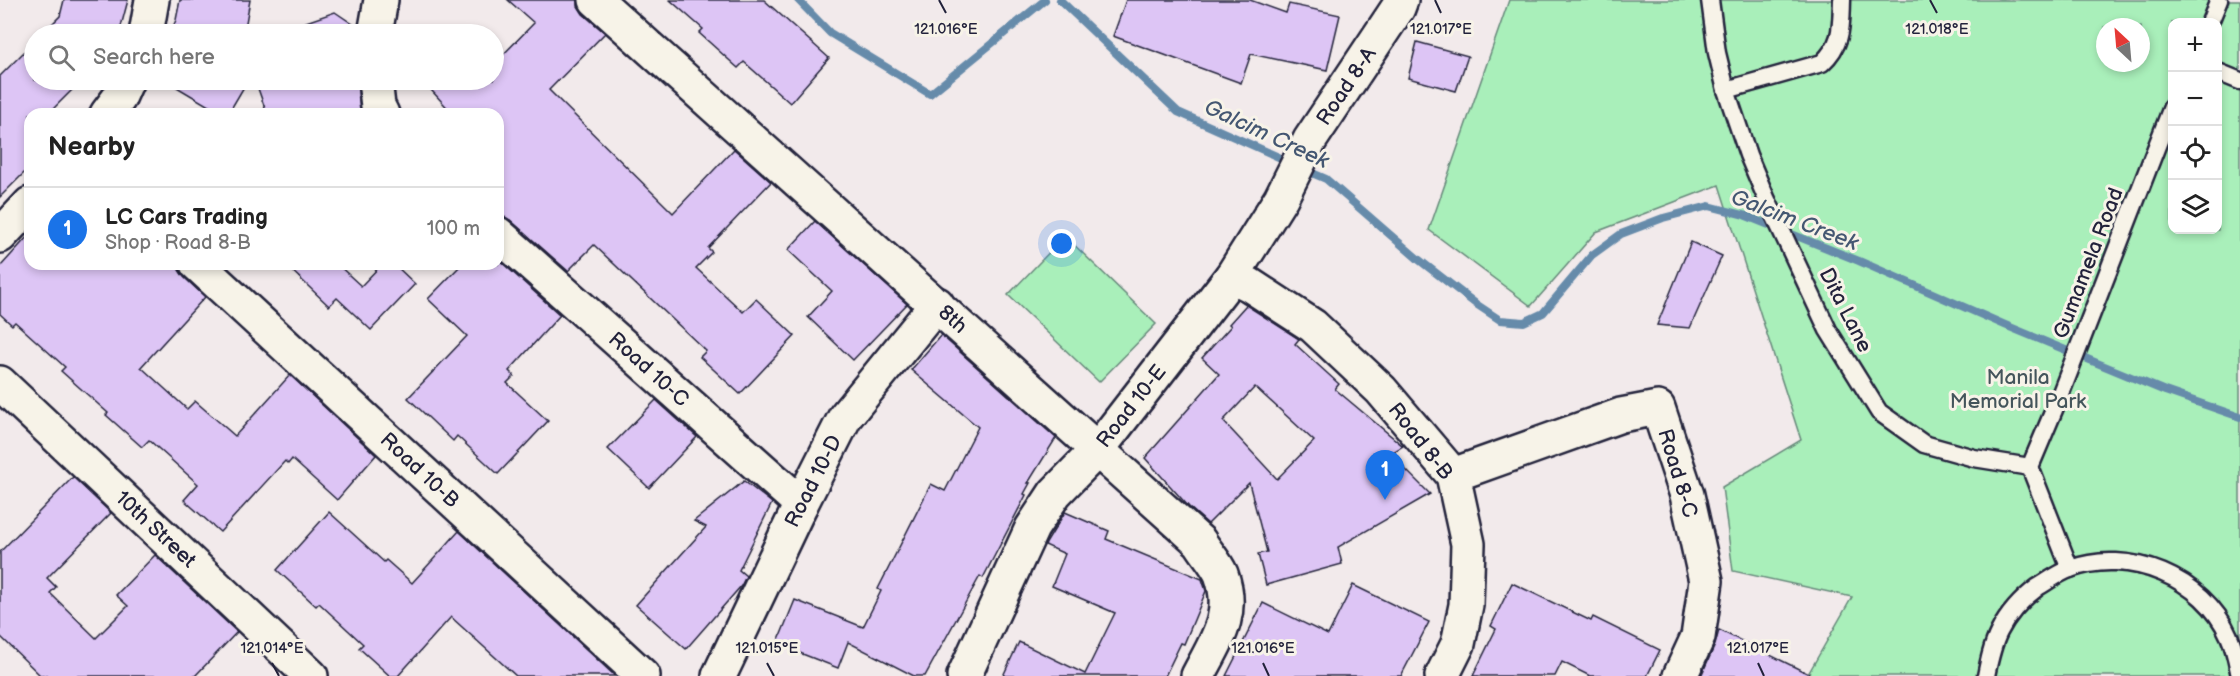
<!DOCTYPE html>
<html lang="en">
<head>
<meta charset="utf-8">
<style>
	:root { --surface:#fff; --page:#f6f6f6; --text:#222; --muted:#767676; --line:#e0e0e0; --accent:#1a73e8 }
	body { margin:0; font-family:"Balsamiq Sans",sans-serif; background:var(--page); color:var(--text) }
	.controls { position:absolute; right:18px; top:18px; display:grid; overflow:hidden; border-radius:12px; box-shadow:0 3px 9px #0003 }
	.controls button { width:54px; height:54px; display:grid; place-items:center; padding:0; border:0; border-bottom:2px solid var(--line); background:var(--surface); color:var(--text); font:30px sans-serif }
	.compass { position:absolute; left:2096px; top:18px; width:54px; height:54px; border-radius:50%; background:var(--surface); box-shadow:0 3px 9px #0003; rotate:334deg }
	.you { position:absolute; left:1062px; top:244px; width:21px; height:21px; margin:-15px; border:4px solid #fff; border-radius:50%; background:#1a73e8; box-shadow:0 0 0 9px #1a73e833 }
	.badge { display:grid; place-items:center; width:39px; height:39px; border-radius:50%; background:var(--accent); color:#fff; font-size:20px; font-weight:700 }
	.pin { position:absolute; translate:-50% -50px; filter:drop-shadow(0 2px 3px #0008) }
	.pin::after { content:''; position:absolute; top:32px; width:21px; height:18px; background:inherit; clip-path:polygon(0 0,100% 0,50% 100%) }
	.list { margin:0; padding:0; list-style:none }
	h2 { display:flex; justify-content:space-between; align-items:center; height:78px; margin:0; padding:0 24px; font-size:26px }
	h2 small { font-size:20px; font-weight:400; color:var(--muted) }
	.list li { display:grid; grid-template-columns:39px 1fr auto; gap:18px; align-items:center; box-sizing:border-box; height:84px; padding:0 24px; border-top:2px solid var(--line) }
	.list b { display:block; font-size:22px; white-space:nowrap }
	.list p { margin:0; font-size:20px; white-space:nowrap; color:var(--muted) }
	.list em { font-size:20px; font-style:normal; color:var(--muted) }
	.icon { flex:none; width:33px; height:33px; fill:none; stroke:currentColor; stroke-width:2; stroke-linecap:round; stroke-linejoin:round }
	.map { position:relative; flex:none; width:2240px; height:676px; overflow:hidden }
	.search { position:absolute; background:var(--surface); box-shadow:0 3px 9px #0003; left:24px; top:24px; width:480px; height:66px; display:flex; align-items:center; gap:15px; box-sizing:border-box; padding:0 21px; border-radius:33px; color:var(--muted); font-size:22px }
	.panel { position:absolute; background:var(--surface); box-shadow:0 3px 9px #0003; left:24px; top:108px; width:480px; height:162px; border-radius:18px }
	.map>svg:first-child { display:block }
	.green { fill:#a9efba; stroke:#66887a; stroke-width:1.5; fill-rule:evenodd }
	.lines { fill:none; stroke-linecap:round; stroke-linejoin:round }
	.stream { stroke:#668baa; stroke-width:8 }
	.building { fill:#ddc5f5; stroke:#22223b; stroke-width:1.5; fill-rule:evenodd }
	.lane-casing { stroke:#22223b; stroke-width:21 }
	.street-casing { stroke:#22223b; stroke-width:38 }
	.lane { stroke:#f7f3e8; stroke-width:16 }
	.street { stroke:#f7f3e8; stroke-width:33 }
	.ticks { fill:none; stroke:#22223b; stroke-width:2 }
	.labels { text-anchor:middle; stroke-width:6; stroke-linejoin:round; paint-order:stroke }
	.street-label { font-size:21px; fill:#22223b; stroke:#f7f3e8 }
	.park-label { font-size:21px; fill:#44555b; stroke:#f7f3e8 }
	.water-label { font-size:22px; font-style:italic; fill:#445772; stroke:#f7f3e8 }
	.ticks-label { font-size:15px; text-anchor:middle; fill:#22223b; stroke:#f7f3e8; stroke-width:6; stroke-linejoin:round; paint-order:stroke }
</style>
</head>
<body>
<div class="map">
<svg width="2240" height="676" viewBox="0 0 2240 676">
	<rect width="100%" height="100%" fill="#f2eaeb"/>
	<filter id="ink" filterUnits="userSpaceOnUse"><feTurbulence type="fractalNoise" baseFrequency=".0167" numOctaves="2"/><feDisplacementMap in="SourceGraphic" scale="12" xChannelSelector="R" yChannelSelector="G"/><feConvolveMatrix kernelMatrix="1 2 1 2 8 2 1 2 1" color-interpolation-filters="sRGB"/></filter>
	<g filter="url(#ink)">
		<g class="green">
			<path d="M1509,0h731v676h-433l45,-79 -119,-26 -11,-84 79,-47 -82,-255 -123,47 -65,74 -102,-76zM2172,22h46v208h-46zM2105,27h36v36h-36z"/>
			<polygon points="1065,236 1156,324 1099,382 1008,295"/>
		</g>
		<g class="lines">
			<g class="stream">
				<polyline points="798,0 830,33 930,94 1045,0"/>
				<polyline points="1060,0 1178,112 1292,163"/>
				<polyline points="1303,169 1326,179 1418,259 1476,304 1500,320 1524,322 1543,313 1592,255 1621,234 1663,218 1709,206 1744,215 1859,261 2005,325 2165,391 2240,417"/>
			</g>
		</g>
		<g class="building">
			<polygon points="64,0 128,0 119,34 42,34 60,16"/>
			<polygon points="180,0 250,0 244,34 170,34 176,20"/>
			<polygon points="508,0 578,0 578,6 583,14 605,33 549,90 673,213 734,149 771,182 708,248 712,252 696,268 743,312 756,299 795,336 740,394 700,357 706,351 594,245 568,271 510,220 498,216 498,114 453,114 422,80 494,80 494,64 534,23"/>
			<polygon points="670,0 764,0 829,58 790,103 744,62 738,68 699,33 703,29"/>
			<polygon points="1126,0 1250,0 1286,13 1289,4 1340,15 1327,70 1251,54 1241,83 1113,36"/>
			<polygon points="335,12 357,27 357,34 281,34 280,31"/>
			<polygon points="34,42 34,80 82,80 48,114 30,114 30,167 0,197 0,76"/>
			<polygon points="1417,42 1468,56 1456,91 1408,78"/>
			<polygon points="165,80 248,80 228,114 222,114"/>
			<polygon points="255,80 357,80 360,110 348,114 267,114"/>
			<polygon points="815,221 907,304 853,360 808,317 832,291 788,250"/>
			<polygon points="30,234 30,264 179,264 179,270 184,277 205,297 141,367 187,409 195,401 235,436 290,375 376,455 337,500 292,459 288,464 285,461 220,532 184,500 198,484 149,440 142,447 106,415 108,413 61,371 65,367 15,322 12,325 0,314 0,267"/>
			<polygon points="1691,242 1722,256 1690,328 1657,325"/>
			<polygon points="498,259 560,315 509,371 514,376 507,383 548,421 498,474 457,436 453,441 408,398 467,336 428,299 462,264 498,264"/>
			<polygon points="285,264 337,264 361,286 382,264 394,264 415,284 371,330 337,298 329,306"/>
			<path d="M1246,305l53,34 -4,5 44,40 -4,5 68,57 -13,8 40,40 -92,53 4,17 -76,21 -8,-31 9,-2 -18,-69 -41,41 -19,-17 -44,-49 74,-84 -17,-16 29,-32 -2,-2zM1255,387l59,54 -37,38 -54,-58z"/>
			<polygon points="941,335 1056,438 1028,483 1030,483 1024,494 1026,495 983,578 980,576 925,676 914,676 848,642 838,668 777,644 795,600 863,627 881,591 878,589 931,484 945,491 978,427 911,370"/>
			<polygon points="656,400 697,437 649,488 608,449"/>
			<polygon points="73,477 111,513 47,578 56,587 50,593 96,638 128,606 116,595 155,555 237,632 195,676 41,676 0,636 0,552"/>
			<polygon points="744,481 772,503 739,570 746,576 741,586 686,649 636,605 706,527 694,521"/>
			<polygon points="329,512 384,562 386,560 412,583 459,531 615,676 516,676 451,617 398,676 390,676 359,648 363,644 319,603 316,606 277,570"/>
			<polygon points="1065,512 1109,531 1106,539 1202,579 1206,591 1184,644 1181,643 1165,676 1003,676 1019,642 1085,674 1115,613 1052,586 1065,554 1045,545"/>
			<polygon points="1512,583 1591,621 1593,617 1660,650 1647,676 1590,676 1562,662 1555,676 1473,676 1496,629 1491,626"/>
			<polygon points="1353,585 1429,622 1401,676 1226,676 1263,603 1328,635"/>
			<polygon points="1719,630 1813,676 1701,676 1715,645"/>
		</g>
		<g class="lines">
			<defs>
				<g id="lane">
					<polyline points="1710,0 1717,53 1726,90 1748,155 1767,200 1828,330 1879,412 1924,444 1974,458 2030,467"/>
					<polyline points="2210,22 2219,0"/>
					<polyline points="2218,72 2240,81"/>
					<path d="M1726,90l96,-27c21,-20 19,-36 20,-63"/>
					<polyline points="2070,569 2030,467 2059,398 2172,107"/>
					<path d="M1986,676c3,-15 6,-30 13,-44 9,-18 23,-33 39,-45 10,-6 21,-14 32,-18 59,-22 134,9 159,67 6,13 8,26 11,40"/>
				</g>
				<g id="street">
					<path d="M596,0l604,542c6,10 16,21 21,32 15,41 -5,67 -23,102"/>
					<polyline points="146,34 152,0"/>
					<polyline points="375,34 381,0"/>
					<polyline points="375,80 378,106 382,114"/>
					<polyline points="107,114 119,98 127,80"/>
					<polyline points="498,234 801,504"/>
					<polyline points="0,236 30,204"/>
					<polyline points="197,264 643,676"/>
					<polyline points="1232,276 1250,285 1313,326 1381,390 1453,475 1468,544 1466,605 1458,644 1442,676"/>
					<polyline points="0,383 311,676"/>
					<polyline points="1453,475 1621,415 1658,408 1687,495 1706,581 1698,637 1680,676"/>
					<polyline points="719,676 801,504 845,417 937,304"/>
					<polyline points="964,676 1032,528 1055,493 1098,449 1232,276 1281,198 1310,140 1398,8 1401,0"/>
				</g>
			</defs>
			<use href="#lane" class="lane-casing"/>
			<use href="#street" class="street-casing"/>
			<use href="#lane" class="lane"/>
			<use href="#street" class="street"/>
		</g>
	</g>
	<path class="ticks" d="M939,0l7,13M1435,0l6,13M1930,0l7,13M272,663l7,13M767,663l7,13M1263,663l6,13M1758,663l6,13"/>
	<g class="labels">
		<g class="street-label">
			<text transform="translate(1346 86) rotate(-56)" y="7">Road 8-A</text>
			<text transform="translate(2088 263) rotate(-69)" y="7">Gumamela Road</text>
			<text transform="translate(1846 310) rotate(63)" y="7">Dita Lane</text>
			<text transform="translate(953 319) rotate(42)" y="7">8th</text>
			<text transform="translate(649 369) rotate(42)" y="7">Road 10-C</text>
			<text transform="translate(1131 406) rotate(-52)" y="7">Road 10-E</text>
			<text transform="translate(1421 441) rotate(52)" y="7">Road 8-B</text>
			<text transform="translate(420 470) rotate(43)" y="7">Road 10-B</text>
			<text transform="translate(1678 473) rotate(73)" y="7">Road 8-C</text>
			<text transform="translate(813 481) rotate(-63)" y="7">Road 10-D</text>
			<text transform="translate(156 529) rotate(43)" y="7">10th Street</text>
		</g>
		<g class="park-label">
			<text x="2018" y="384">Manila<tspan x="2018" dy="24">Memorial Park</tspan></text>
		</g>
		<g class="water-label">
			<text transform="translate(1267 133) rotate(25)" y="8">Galcim Creek</text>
			<text transform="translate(1795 219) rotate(21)" y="8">Galcim Creek</text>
		</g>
	</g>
	<g class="ticks-label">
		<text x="1937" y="34">121.018°E</text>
		<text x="946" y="34">121.016°E</text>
		<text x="1441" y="34">121.017°E</text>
		<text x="272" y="653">121.014°E</text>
		<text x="767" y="653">121.015°E</text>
		<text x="1263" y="653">121.016°E</text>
		<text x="1758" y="653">121.017°E</text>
	</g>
</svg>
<div class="controls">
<button>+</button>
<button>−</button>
<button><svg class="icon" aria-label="locate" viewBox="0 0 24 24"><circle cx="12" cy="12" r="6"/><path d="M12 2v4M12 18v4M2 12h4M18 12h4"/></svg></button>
<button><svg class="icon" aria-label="layers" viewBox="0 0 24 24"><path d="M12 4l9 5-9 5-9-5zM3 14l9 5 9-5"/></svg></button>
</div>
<svg class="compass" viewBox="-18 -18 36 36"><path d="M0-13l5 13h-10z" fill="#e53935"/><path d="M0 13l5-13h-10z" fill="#767676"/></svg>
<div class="you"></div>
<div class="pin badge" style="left:1385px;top:500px">1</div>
<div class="search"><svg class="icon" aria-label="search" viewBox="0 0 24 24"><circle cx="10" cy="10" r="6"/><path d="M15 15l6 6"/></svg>Search here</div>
<section class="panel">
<h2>Nearby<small></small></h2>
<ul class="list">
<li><span class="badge">1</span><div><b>LC Cars Trading</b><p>Shop · Road 8-B</p></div><em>100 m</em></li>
</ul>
</section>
</div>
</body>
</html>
